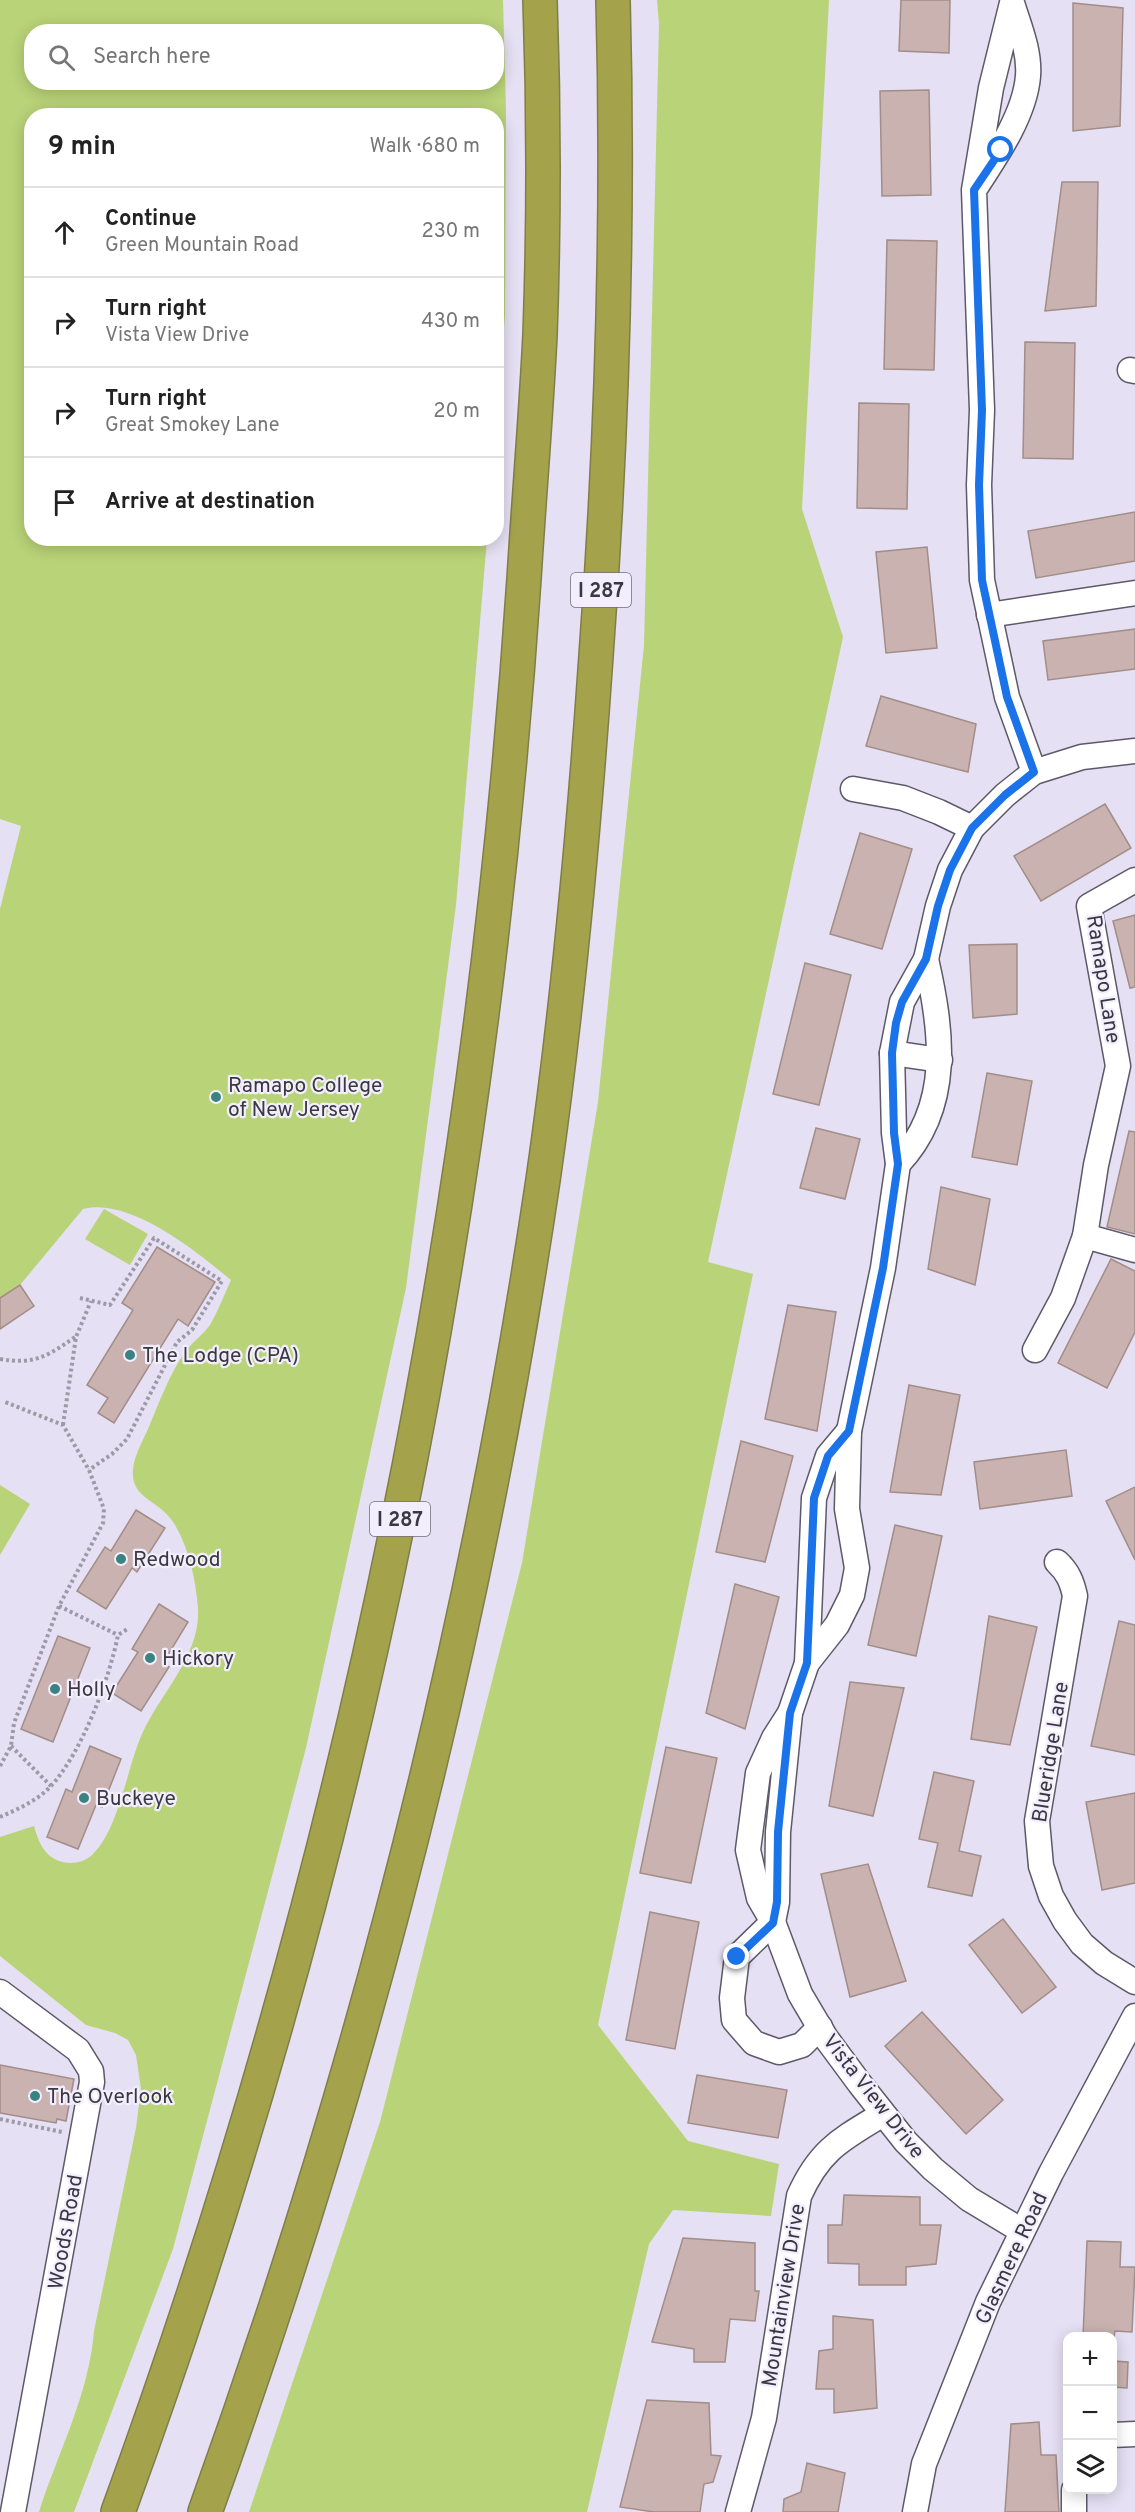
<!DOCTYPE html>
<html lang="en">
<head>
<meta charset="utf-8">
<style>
	:root { --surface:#fff; --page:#f6f6f6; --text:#222; --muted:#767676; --line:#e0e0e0 }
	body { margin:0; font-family:Overpass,sans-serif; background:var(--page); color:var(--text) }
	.controls { position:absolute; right:18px; bottom:18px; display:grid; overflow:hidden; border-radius:12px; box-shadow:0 3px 15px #0003 }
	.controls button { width:54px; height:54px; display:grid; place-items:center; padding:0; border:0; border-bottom:2px solid var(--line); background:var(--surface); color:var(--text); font:30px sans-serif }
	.stop { position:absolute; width:18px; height:18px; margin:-14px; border:4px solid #1a73e8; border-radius:50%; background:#fff }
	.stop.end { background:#1a73e8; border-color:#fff; box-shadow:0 2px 6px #0008 }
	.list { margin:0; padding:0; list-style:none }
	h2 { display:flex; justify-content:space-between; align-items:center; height:78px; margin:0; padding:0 24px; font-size:26px }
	h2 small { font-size:20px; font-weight:400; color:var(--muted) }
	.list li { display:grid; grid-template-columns:39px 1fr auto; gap:18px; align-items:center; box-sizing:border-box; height:90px; padding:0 24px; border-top:2px solid var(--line) }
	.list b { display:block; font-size:22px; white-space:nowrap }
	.list p { margin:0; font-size:20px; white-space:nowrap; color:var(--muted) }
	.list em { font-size:20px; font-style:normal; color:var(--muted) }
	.icon { flex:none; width:33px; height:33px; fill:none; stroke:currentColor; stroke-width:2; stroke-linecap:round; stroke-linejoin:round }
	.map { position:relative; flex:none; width:1135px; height:2512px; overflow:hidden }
	.search { position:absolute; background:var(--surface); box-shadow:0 3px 15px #0003; left:24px; top:24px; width:480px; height:66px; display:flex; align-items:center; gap:15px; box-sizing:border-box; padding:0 21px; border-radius:24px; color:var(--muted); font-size:22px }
	.panel { position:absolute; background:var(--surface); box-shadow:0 3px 15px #0003; left:24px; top:108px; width:480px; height:438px; border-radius:24px }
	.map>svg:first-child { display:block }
	.green { fill:#b9d378; fill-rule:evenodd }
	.building { fill:#c9b2af; stroke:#a28d89; stroke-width:1.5 }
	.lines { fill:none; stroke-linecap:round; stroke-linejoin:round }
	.minor-casing { stroke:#5d5969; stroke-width:27 }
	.highway-casing { stroke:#7f7e48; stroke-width:36 }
	.path { stroke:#9d99a7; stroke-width:4; stroke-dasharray:3 3; stroke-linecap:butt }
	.minor { stroke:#fff; stroke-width:24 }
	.highway { stroke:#a4a34c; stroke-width:33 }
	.route { stroke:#1a73e8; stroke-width:8 }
	.poi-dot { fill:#3a8381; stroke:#f2eefd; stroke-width:2 }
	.labels { text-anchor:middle; stroke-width:4.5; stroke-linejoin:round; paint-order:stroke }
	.shield { fill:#f2eefd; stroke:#716f79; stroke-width:1.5 }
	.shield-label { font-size:20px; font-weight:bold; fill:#3a3840 }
	.street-label { font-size:21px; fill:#3a3840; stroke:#f2eefd }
	.poi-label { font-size:21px; fill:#3a3840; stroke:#f2eefd; text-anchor:start }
</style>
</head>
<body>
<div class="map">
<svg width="1135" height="2512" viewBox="0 0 1135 2512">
	<rect width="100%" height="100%" fill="#e5e0f3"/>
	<g class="green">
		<path d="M0,0h503l3,111 -1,205 -8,105 -1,-305h-464v422l455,1 -31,366 -50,383 -100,460 -133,501 -99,263h-35c19,-60 50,-117 55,-181l42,-203 5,-39 -5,-34 -8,-15 -13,-7 -29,-8 -86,-69v-119l34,-11c4,14 9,29 25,35 10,4 25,2 33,-6 27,-25 35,-88 50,-121 19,-42 59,-79 56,-126 -2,-27 -9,-60 -23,-83 -15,-27 -49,-25 -41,-62 3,-12 9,-23 14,-34 11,-26 21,-54 37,-77 7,-10 18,-17 25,-27 8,-14 14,-30 21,-45 -34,-28 -101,-83 -148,-71l-63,76 -20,13v-389l21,-83 -21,-7zM32,32h464v50h-464z"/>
		<polygon points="657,0 829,0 802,509 843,637 708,1262 753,1274 598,2025 688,2141 779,2164 771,2216 673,2210 649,2244 587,2512 249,2512 380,2122 522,1563 598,1102 644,645 659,24"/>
		<polygon points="104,1209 148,1234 130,1265 85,1239"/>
		<polygon points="0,1485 30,1504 0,1555"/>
	</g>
	<g class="building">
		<polygon points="901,0 950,0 949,53 899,51"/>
		<polygon points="1073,3 1123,8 1120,126 1073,131"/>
		<polygon points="929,90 931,195 882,196 880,91"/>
		<polygon points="1062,182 1098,182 1096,306 1045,311"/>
		<polygon points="887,240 937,241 934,370 884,369"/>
		<polygon points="1025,342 1075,343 1073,459 1023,458"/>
		<polygon points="859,403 909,404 907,509 857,508"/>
		<polygon points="1135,512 1135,561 1036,578 1028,531"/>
		<polygon points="927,547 937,648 886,653 876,552"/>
		<polygon points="1135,629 1135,669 1048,680 1043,641"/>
		<polygon points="881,696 976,724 968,772 866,746"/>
		<polygon points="1105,804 1131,848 1041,901 1014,856"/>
		<polygon points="860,833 912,849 882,949 830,934"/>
		<polygon points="1135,915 1135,987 1130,988 1113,921"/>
		<polygon points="1017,944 1017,1014 973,1018 969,945"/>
		<polygon points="805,963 851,975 819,1105 773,1094"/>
		<polygon points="987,1073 1032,1081 1017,1165 972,1157"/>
		<polygon points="816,1128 860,1139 845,1199 800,1188"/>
		<polygon points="1129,1131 1135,1132 1135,1234 1107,1227"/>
		<polygon points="941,1187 990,1199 975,1285 928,1269"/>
		<polygon points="157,1247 215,1282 188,1326 178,1319 114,1423 98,1413 108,1398 87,1385 133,1310 122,1303"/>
		<polygon points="1111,1259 1135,1271 1135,1332 1107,1388 1058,1363"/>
		<polygon points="20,1285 34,1306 0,1329 0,1298"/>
		<polygon points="788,1305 836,1312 817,1431 765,1419"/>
		<polygon points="909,1385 960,1395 941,1495 890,1492"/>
		<polygon points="741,1441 793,1456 765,1562 716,1552"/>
		<polygon points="1066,1450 1072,1496 980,1509 974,1462"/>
		<polygon points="1135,1487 1135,1560 1106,1501"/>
		<polygon points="136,1510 165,1528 137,1572 132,1568 106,1609 77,1591 105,1547 111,1551"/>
		<polygon points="895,1525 942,1536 916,1656 868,1645"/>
		<polygon points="735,1584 779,1597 745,1729 706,1713"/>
		<polygon points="159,1604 188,1622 163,1663 169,1667 141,1711 112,1693 138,1652 132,1649"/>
		<polygon points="989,1616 1037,1627 1010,1745 971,1739"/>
		<polygon points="1119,1621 1135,1625 1135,1755 1091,1746"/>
		<polygon points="58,1636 90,1648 53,1742 21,1729"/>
		<polygon points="850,1682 904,1688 873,1816 829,1806"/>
		<polygon points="90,1746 121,1759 102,1807 96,1805 78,1849 47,1837 66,1789 72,1792"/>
		<polygon points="666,1747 717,1758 691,1883 640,1873"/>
		<polygon points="934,1772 974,1781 959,1851 981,1856 972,1896 928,1887 938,1843 919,1839"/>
		<polygon points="1135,1793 1135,1883 1102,1890 1086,1802"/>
		<polygon points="868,1864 906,1981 850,1997 821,1874"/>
		<polygon points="650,1912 699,1922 675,2049 626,2040"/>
		<polygon points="1003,1919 1056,1987 1022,2013 969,1945"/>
		<polygon points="922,2012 1003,2100 966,2134 885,2046"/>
		<polygon points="0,2065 74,2079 66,2121 57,2119 56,2123 0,2113"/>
		<polygon points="697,2075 787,2090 778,2138 688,2123"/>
		<polygon points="844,2195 920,2197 920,2225 941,2225 936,2264 906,2267 906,2285 859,2285 859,2264 828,2263 828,2225 842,2225"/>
		<polygon points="683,2238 755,2243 755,2291 759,2291 755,2321 730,2319 725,2362 694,2362 694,2349 652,2342"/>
		<polygon points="1087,2241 1121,2242 1120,2267 1135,2267 1132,2332 1115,2331 1114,2337 1083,2337"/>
		<polygon points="833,2316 873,2320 877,2408 834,2413 834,2389 816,2389 819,2351 833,2349"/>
		<polygon points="1113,2361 1128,2362 1127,2388 1113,2387"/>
		<polygon points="647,2400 709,2403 711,2455 721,2456 713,2482 704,2484 700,2512 654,2512 620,2507"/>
		<polygon points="1039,2422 1041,2455 1056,2455 1059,2512 1005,2512 1011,2424"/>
		<polygon points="807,2463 845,2473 838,2512 783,2512 784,2499 801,2492"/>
	</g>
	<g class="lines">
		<defs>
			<g id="minor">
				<path d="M974,190c21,-32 51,-75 54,-114 2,-25 -9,-50 -16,-73l-21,85 -17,102 8,220 -3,75 3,95 25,117 27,75"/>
				<polyline points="1130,370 1135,371"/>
				<polyline points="989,615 1135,593"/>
				<polyline points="853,789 903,798 939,812 972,828"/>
				<polyline points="892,1053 940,1060"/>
				<path d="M898,1164c55,-58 44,-134 28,-205"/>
				<polyline points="1085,1236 1135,1250"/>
				<polyline points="1035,1350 1063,1298 1085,1236 1096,1165 1118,1066 1089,906 1135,880"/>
				<path d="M1057,1562c11,10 15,20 18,34l-38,225 4,45 10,30 14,25 17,23 22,19 31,19"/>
				<polyline points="807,1663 837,1625 852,1595 857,1568 847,1509 849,1431 883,1268 898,1164 894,1133 892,1053 902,1002 926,959 938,906 950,870 972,828 1005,795 1034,772 1082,757 1135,751"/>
				<polyline points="790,1713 774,1738 758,1773 748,1850 759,1898 773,1922 800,1994 826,2038 860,2084 906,2142 933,2169 969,2199 1022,2231"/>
				<polyline points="773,1922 777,1902 778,1832 790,1713 807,1663 814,1498 828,1456 849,1431"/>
				<polyline points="773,1922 737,1957 732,1998 734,2020 754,2043 779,2052 802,2045 820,2027"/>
				<polyline points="0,1992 78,2050 91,2071 92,2082 13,2512"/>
				<polyline points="1112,2435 1135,2434"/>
				<polyline points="1074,2490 1074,2512"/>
				<path d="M738,2512l26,-94 35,-222c21,-47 43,-57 84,-82"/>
				<polyline points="915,2512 924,2464 988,2302 1051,2173 1135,2016"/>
			</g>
			<g id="highway">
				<path d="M118,2512c228,-623 362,-1271 406,-1933 5,-82 12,-163 16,-244 4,-111 4,-224 0,-335"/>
				<path d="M205,2512c156,-432 271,-878 338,-1332 25,-174 41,-349 53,-524 16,-218 23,-438 17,-656"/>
			</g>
		</defs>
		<use href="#minor" class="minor-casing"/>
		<use href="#highway" class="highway-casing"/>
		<g class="path">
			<polyline points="80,1298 110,1305 154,1238 222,1281 192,1330 177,1342 127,1439 112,1454 89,1470"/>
			<path d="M0,1359c34,6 48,-3 75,-22"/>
			<polyline points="63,1425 76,1337 91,1301"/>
			<polyline points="59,1606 118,1635"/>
			<polyline points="11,1746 51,1786"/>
			<polyline points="0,1766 11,1746 14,1723 59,1606 103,1523 104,1509 89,1470 63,1425 5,1402"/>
			<path d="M0,1817c18,-8 37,-16 51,-31 31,-34 58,-106 67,-151l11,-7"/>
			<polyline points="0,2119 62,2132"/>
		</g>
		<use href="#minor" class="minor"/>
		<use href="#highway" class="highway"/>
	</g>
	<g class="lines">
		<polyline class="route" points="737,1957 773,1923 777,1902 778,1832 790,1713 807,1663 814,1498 828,1456 849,1431 883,1268 898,1164 894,1133 892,1053 896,1023 902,1002 926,959 938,906 950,870 972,828 1005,795 1034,772 1007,697 982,580 979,485 982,410 974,190 1001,150"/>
	</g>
	<g class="poi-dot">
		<circle cx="216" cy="1097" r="6"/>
		<circle cx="130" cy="1355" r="6"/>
		<circle cx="121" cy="1559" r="6"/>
		<circle cx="150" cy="1658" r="6"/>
		<circle cx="55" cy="1689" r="6"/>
		<circle cx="84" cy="1798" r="6"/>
		<circle cx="35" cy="2096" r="6"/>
	</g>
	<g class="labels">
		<g class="shield">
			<rect x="571" y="573" width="60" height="34" rx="4.5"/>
			<rect x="370" y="1502" width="60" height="34" rx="4.5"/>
		</g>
		<g class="shield-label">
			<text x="601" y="597">I 287</text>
			<text x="400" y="1526">I 287</text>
		</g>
		<g class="street-label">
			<text transform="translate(1104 979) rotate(81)" y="7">Ramapo Lane</text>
			<text transform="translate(1050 1752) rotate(-81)" y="7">Blueridge Lane</text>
			<text transform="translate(874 2096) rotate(52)" y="7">Vista View Drive</text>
			<text transform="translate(65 2232) rotate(-80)" y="7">Woods Road</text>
			<text transform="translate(1011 2258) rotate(-65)" y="7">Glasmere Road</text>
			<text transform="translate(783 2295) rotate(-81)" y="7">Mountainview Drive</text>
		</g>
		<g class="poi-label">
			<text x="228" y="1092">Ramapo College<tspan x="228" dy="24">of New Jersey</tspan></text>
			<text x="142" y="1362">The Lodge (CPA)</text>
			<text x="133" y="1566">Redwood</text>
			<text x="162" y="1665">Hickory</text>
			<text x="67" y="1696">Holly</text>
			<text x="96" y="1805">Buckeye</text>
			<text x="47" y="2103">The Overlook</text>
		</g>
	</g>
</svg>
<div class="controls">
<button>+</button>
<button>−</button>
<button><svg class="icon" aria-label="layers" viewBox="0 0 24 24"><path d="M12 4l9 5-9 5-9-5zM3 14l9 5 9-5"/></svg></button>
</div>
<div class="stop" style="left:1001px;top:150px"></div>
<div class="stop end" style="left:737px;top:1957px"></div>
<div class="search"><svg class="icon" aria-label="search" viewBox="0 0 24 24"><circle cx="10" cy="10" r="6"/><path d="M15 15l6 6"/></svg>Search here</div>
<section class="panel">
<h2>9 min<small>Walk · 680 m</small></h2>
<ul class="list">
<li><svg class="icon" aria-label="ahead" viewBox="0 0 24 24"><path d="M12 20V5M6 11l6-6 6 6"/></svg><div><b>Continue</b><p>Green Mountain Road</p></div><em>230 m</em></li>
<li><svg class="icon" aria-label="right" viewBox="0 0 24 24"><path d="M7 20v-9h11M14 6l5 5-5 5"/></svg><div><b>Turn right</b><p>Vista View Drive</p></div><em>430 m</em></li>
<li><svg class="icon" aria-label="right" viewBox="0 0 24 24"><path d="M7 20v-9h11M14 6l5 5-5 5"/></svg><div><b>Turn right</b><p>Great Smokey Lane</p></div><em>20 m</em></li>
<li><svg class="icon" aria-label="arrive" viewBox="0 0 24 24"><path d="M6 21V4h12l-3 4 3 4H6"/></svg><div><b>Arrive at destination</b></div></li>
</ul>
</section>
</div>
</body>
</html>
